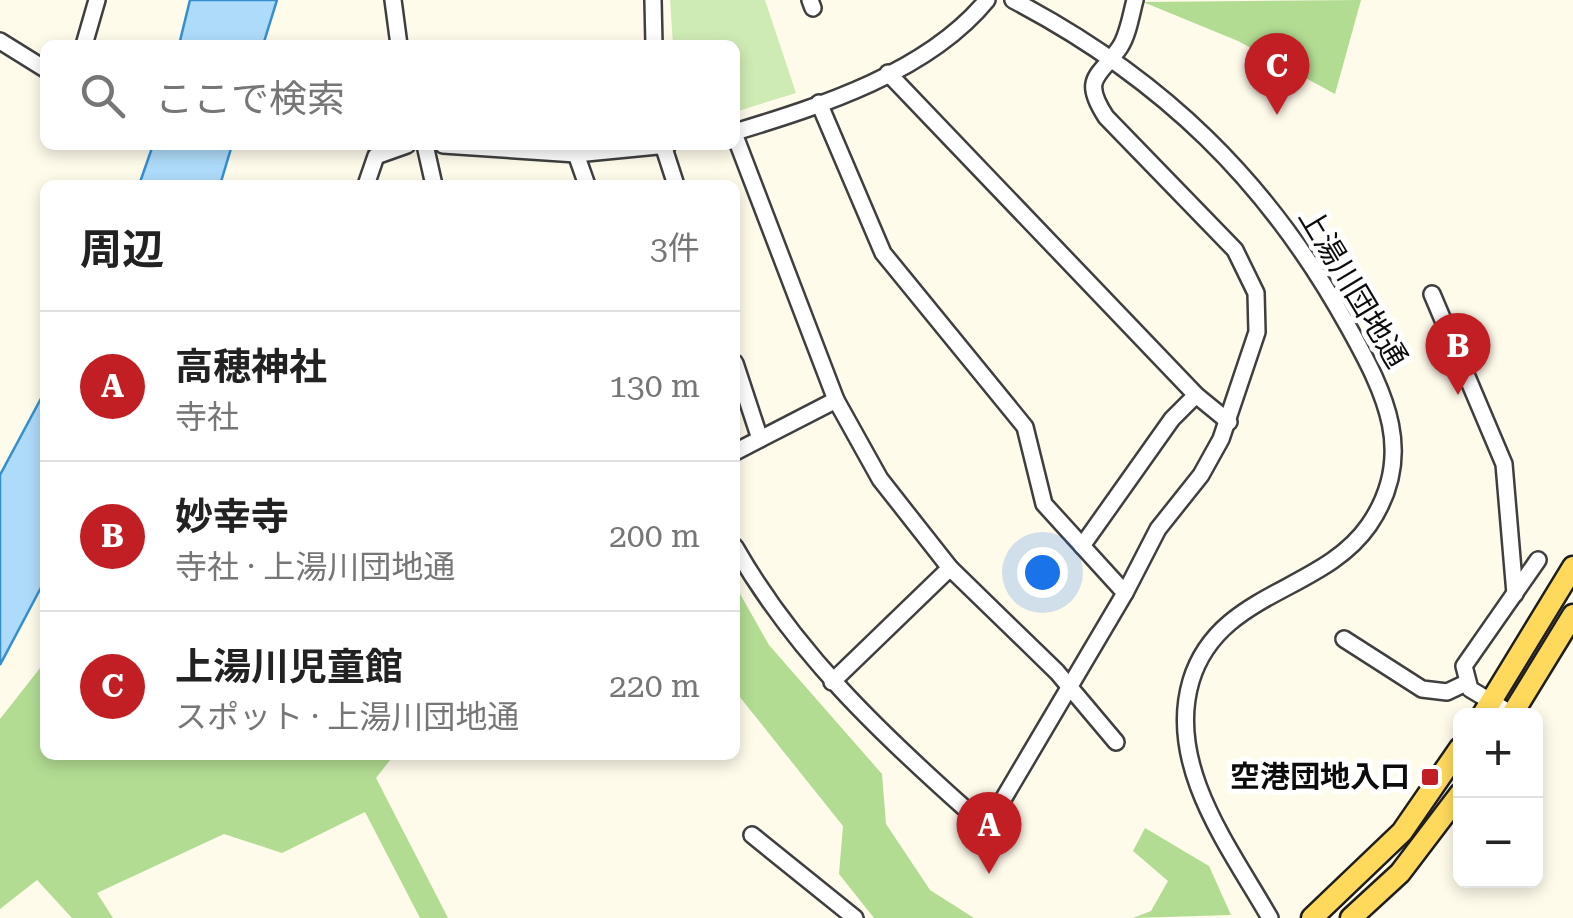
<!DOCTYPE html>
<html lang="ja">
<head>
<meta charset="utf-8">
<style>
	:root { --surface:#fff; --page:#f6f6f6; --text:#222; --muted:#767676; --line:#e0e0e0; --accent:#c11f24 }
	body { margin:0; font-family:"Roboto Serif","Noto Sans JP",serif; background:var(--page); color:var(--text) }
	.controls { position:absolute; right:30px; bottom:30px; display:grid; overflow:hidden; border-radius:15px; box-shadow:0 5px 15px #0003 }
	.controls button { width:90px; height:90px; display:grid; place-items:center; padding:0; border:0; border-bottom:2px solid var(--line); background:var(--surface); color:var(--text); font:50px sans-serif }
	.you { position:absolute; left:1042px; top:572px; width:35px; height:35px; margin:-25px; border:8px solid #fff; border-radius:50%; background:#1a73e8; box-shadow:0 0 0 15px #1a73e833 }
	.badge { display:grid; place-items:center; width:65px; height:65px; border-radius:50%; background:var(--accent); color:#fff; font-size:32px; font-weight:700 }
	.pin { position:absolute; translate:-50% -82px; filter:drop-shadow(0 2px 5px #0008) }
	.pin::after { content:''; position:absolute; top:52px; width:35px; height:30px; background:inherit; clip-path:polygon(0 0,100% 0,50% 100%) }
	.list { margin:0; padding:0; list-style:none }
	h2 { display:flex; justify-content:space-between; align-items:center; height:130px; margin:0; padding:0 40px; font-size:42px }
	h2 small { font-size:32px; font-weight:400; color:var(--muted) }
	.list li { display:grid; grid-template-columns:65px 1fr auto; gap:30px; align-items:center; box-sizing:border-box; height:150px; padding:0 40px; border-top:2px solid var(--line) }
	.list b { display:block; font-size:38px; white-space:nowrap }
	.list p { margin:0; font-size:32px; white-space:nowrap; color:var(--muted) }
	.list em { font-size:32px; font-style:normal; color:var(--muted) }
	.icon { flex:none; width:55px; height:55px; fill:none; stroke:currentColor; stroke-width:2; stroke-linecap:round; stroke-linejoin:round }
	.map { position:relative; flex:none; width:1573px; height:918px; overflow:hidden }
	.search { position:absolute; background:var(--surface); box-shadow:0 5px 15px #0003; left:40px; top:40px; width:700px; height:110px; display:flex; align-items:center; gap:25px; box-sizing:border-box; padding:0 35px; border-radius:15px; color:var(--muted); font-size:38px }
	.panel { position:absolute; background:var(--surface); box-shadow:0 5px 15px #0003; left:40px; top:180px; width:700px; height:580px; border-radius:15px }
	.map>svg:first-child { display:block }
	.green { fill:#cfebb4 }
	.forest { fill:#b2dc92 }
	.water { fill:#aedbf9; stroke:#3290d2; stroke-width:2.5 }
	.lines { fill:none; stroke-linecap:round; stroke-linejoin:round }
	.minor-casing { stroke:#3f3f3f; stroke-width:20 }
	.major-casing { stroke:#1d1d1d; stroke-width:25 }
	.minor { stroke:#fff; stroke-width:15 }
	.major { stroke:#fed95c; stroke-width:20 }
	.poi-dot { fill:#c11f24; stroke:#fff; stroke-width:4 }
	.labels { text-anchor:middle; stroke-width:10; stroke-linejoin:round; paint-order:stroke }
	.street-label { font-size:30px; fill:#0c0c0c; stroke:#fff }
	.poi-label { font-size:30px; font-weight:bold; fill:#0c0c0c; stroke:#fff; text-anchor:end }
</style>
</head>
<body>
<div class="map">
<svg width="1573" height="918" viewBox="0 0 1573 918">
	<rect width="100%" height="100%" fill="#fffbeb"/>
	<polygon class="green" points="670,0 765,0 796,93 735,112 735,45 673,45"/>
	<g class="forest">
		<polygon points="1361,0 1335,94 1238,41 1143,2"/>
		<polygon points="735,585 769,645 882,774 886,824 930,890 974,918 874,918 839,874 843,826 735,691"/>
		<polygon points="44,663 45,755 394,755 376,778 448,918 420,918 365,812 282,853 224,834 97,893 113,918 72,918 37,880 0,909 0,719"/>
		<polygon points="1145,828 1209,866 1231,915 1133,918 1151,911 1168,881 1133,851"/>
	</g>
	<g class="water">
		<polygon points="190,0 277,0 263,45 179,45"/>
		<polygon points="153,145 232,145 220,185 139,185"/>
		<polygon points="45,391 45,580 0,665 0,475"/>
	</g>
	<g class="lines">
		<defs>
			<g id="minor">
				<polyline points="393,0 399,45"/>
				<polyline points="653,0 654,45"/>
				<polyline points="810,0 813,8"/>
				<path d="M1013,0c149,78 255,181 336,328 36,65 68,127 20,197 -47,68 -151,66 -178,156 -25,85 39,167 79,237"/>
				<polyline points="0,41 45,69"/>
				<polyline points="84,45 97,0"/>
				<polyline points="888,73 1196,395 1229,422"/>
				<polyline points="819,103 883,253 1025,427 1044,504 1125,593"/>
				<path d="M735,132c86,-26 193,-60 252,-132"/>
				<polyline points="735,136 836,400 880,479 950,568 1057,672 1116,742"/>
				<polyline points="425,145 434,185"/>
				<polyline points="443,145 576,154 668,145"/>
				<polyline points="663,145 676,185"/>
				<polyline points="576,154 587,185"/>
				<polyline points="366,185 376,156 407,145"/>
				<polyline points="1432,294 1504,464 1515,594"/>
				<polyline points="735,363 760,439"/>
				<polyline points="735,452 836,400"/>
				<polyline points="1082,546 1172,419 1196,395"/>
				<path d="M735,547c60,105 144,185 234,265l11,5 15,-4 130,-220 33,-64 43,-54 20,-36 36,-107 -1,-39 -21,-43 -129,-133c-26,-40 -6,-40 14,-70 8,-12 11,-32 15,-47"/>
				<polyline points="1344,639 1422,689 1447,692 1466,683"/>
				<polyline points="832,682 950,568"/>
				<polyline points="1512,714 1470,689 1464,666 1538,560"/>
				<polyline points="752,835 855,918"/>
			</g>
			<g id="major">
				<polyline points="1482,716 1573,567"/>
				<polyline points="1511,716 1573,615"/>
				<polyline points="1312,918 1402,832 1460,748"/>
				<polyline points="1351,918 1400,873 1460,794"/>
			</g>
		</defs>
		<use href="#minor" class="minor-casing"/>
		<use href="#major" class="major-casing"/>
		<use href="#minor" class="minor"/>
		<use href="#major" class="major"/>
	</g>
	<rect class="poi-dot" x="1420" y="767" width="20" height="20" rx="5"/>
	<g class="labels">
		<g class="street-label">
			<text transform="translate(1353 288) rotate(59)" y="10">上湯川団地通</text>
		</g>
		<g class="poi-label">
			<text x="1410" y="787">空港団地入口</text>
		</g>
	</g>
</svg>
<div class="controls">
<button>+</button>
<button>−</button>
</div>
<div class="you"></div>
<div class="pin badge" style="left:989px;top:874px">A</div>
<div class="pin badge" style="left:1458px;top:395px">B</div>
<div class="pin badge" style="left:1277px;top:115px">C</div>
<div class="search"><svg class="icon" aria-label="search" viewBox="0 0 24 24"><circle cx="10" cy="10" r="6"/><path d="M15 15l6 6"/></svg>ここで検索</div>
<section class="panel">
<h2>周辺<small>3件</small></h2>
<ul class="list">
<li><span class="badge">A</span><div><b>高穂神社</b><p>寺社</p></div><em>130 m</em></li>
<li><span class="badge">B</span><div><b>妙幸寺</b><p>寺社 · 上湯川団地通</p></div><em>200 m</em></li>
<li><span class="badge">C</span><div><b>上湯川児童館</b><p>スポット · 上湯川団地通</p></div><em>220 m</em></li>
</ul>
</section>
</div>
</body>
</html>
